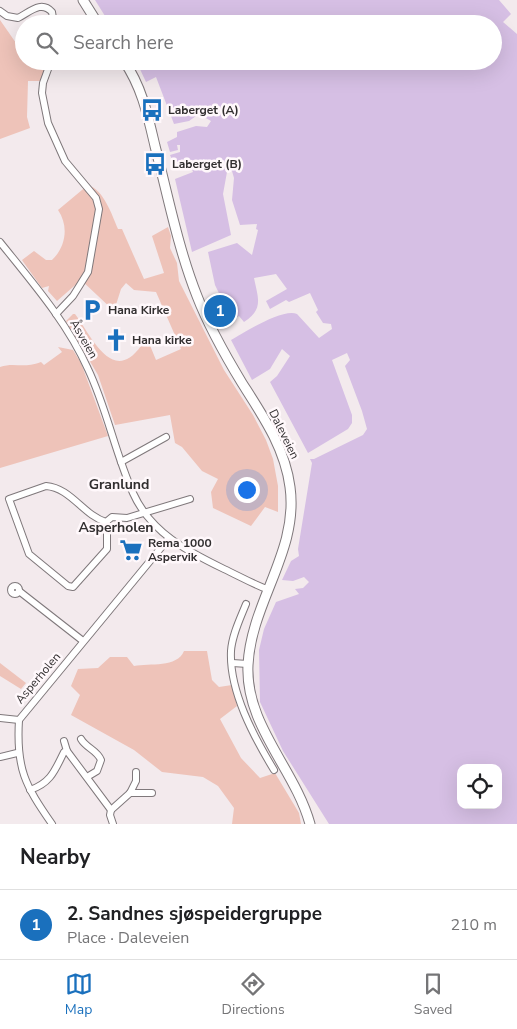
<!DOCTYPE html>
<html lang="en">
<head>
<meta charset="utf-8">
<style>
	:root { --surface:#fff; --page:#f6f6f6; --text:#202124; --muted:#757577; --line:#e0e0e0; --accent:#1a70bd }
	body { margin:0; font-family:"Nunito Sans",sans-serif; background:var(--page); color:var(--text) }
	.controls { position:absolute; right:15px; bottom:15px; display:grid; overflow:hidden; border-radius:10px; box-shadow:0 5px 20px #0002 }
	.controls button { width:45px; height:45px; display:grid; place-items:center; padding:0; border:0; border-bottom:1px solid var(--line); background:var(--surface); color:var(--text); font:25px sans-serif }
	.you { position:absolute; left:246px; top:489px; width:18px; height:18px; margin:-12px; border:4px solid #fff; border-radius:50%; background:#1a73e8; box-shadow:0 0 0 8px #1a73e833 }
	.badge { display:grid; place-items:center; width:32px; height:32px; border-radius:50%; background:var(--accent); color:#fff; font-size:16px; font-weight:700 }
	.pin { position:absolute; translate:-50% -50%; border:2px solid #fff; box-shadow:0 1px 5px #0006 }
	.list { margin:0; padding:0; list-style:none }
	h2 { display:flex; justify-content:space-between; align-items:center; height:65px; margin:0; padding:0 20px; font-size:21px }
	h2 small { font-size:16px; font-weight:400; color:var(--muted) }
	.list li { display:grid; grid-template-columns:32px 1fr auto; gap:15px; align-items:center; box-sizing:border-box; height:70px; padding:0 20px; border-top:1px solid var(--line) }
	.list b { display:block; font-size:19px; white-space:nowrap }
	.list p { margin:0; font-size:16px; white-space:nowrap; color:var(--muted) }
	.list em { font-size:16px; font-style:normal; color:var(--muted) }
	.icon { flex:none; width:28px; height:28px; fill:none; stroke:currentColor; stroke-width:2; stroke-linecap:round; stroke-linejoin:round }
	.map { position:relative; flex:none; width:517px; height:824px; overflow:hidden }
	.search { position:absolute; background:var(--surface); box-shadow:0 5px 20px #0002; left:15px; right:15px; top:15px; height:55px; display:flex; align-items:center; gap:12px; box-sizing:border-box; padding:0 18px; border-radius:28px; color:var(--muted); font-size:19px }
	.sheet { height:135px; background:var(--surface) }
	nav { display:flex; justify-content:space-around; align-items:center; box-sizing:border-box; height:70px; border-top:1px solid var(--line); background:var(--surface); font-size:14px; color:var(--muted) }
	nav a { display:grid; justify-items:center; gap:2px }
	nav .on { color:var(--accent) }
	.map>svg:first-child { display:block }
	.green { fill:#eec3b9 }
	.water { fill:#d6bfe4; fill-rule:evenodd }
	.lines { fill:none; stroke-linecap:round; stroke-linejoin:round }
	.minor-casing { stroke:#7f787b; stroke-width:8 }
	.major-casing { stroke:#7f787b; stroke-width:11 }
	.minor { stroke:#fff; stroke-width:6 }
	.major { stroke:#fff; stroke-width:9 }
	.labels { text-anchor:middle; stroke-width:5; stroke-linejoin:round; paint-order:stroke }
	.poi-label { font-size:12px; font-weight:bold; fill:#322f30; stroke:#fff8fb; text-anchor:start }
	.street-label { font-size:12px; fill:#322f30; stroke:#fff8fb }
	.neighbourhood-label { font-size:14px; font-weight:bold; fill:#322f30; stroke:#fff8fb }
</style>
</head>
<body>
<div class="map">
<svg width="517" height="824" viewBox="0 0 517 824">
	<rect width="100%" height="100%" fill="#f3eaed"/>
	<g class="green">
		<polygon points="0,20 16,43 24,49 24,61 49,61 40,81 28,81 27,117 30,128 0,139"/>
		<path d="M88,185c16,5 24,30 30,44h4l22,50 20,-6 -12,-37 16,-9 3,9 -1,12 7,15 2,18 45,89 29,45 13,25 7,19 5,27v26l-13,-5 -14,19 -38,-18 -2,-16 7,-13 -16,-8 -20,-24 -7,-4 -5,-28 -55,10 -17,-50 -32,-54 7,-7h2c16,21 37,72 66,32v-5l8,2 7,17 25,-11 -25,-57 -22,-2 -8,-7 -5,6 -7,22 -33,-31 -24,21 -9,-10 1,-5 -7,2 -18,-25 -2,-3 12,-9 12,9h6c14,-13 17,-34 6,-50z"/>
		<path d="M58,347l15,3 8,13 27,73 -108,32v-101c15,-5 22,2 41,-5l3,3 18,-13z"/>
		<path d="M184,651h23l5,29 7,7 13,-2 5,21 -17,13 21,39 19,20 15,-5 24,40 2,11h-69l2,-16 -16,-22 -15,-9 -41,-5 -28,-22 -63,-35 9,-20 -9,-9 7,-17 20,-1 12,-11h17l7,9c16,-3 43,2 50,-15z"/>
		<polygon points="0,663 26,683 21,689 0,676"/>
	</g>
	<path class="water" d="M95,0h404l12,14 -8,8 14,12v790h-188l-46,-73 -23,-49 -1,-52 5,-21 12,-27 23,-8 -4,-5 8,-1 6,-6 -5,-5 -11,4 -11,-1 9,-19 8,-5 -1,-7 14,-86 -2,-4h4l49,-24 4,-6 -5,-18 -17,-45 5,-6 -3,-7 -15,7 20,55v8l-4,6 -40,24 -38,-71 7,-6 13,-20 -8,-7 -12,20 -18,11 -21,-40c14,-8 52,-32 66,-26l22,24 13,-9 -1,-5 -8,-1 -7,-11 2,-2 -8,-17 -21,9 -3,-2 -16,9 -4,-8 21,-12 -11,-15 -22,4c4,20 10,31 -10,44l-5,-6 -14,8 -2,-4 7,-4 -15,-31 -7,-33 29,-9 15,12 6,-25 -2,-1 1,-5 -17,1 -8,-25 2,-22 -2,-7 -5,1 -4,22 8,41 -39,17 -17,-73 18,-7 -3,-8 -14,4 -6,-13 10,-3v-7h-3l1,5 -8,2 -3,-10 10,-5v-5l19,-6 11,1 4,-6 -12,-7 -10,7 -15,3 -18,-47 -10,5 -8,-17 4,-4h351v-37h-383zM461,768h37v37h-37z"/>
	<g class="lines">
		<defs>
			<g id="minor">
				<path d="M0,11l7,5 11,2c12,-6 23,-18 34,-6l2,12"/>
				<polyline points="51,61 43,83 42,93 48,123 65,161 96,198 99,209 88,272 73,296 56,314"/>
				<path d="M0,242c32,40 67,80 88,127 19,40 27,84 45,124 18,40 54,58 91,76 15,7 29,15 45,21"/>
				<polyline points="121,462 166,437"/>
				<path d="M46,486c25,2 37,29 60,36l1,4v23l-34,38 -5,-1 -39,-32 -20,-55z"/>
				<polyline points="106,522 112,517 127,518 190,499"/>
				<circle cx="15" cy="590" r="4"/>
				<polyline points="19,591 83,641"/>
				<path d="M246,604c-6,15 -14,31 -15,47 -2,40 23,86 43,119"/>
				<polyline points="232,663 248,664"/>
				<polyline points="0,718 19,720"/>
				<path d="M81,739c5,9 16,11 20,21l-4,11 -10,6"/>
				<polyline points="64,741 67,751"/>
				<polyline points="0,757 17,753"/>
				<path d="M30,790c21,-7 25,-20 34,-38l3,-1 44,59"/>
				<polyline points="130,793 152,793"/>
				<path d="M52,824c-27,-39 -36,-55 -33,-104l150,-182"/>
				<polyline points="113,824 110,815 111,810 130,793 136,781 136,772"/>
			</g>
			<g id="major">
				<polyline points="83,0 98,24"/>
				<path d="M124,61c18,26 24,55 31,85 13,50 23,102 42,150 12,31 28,59 45,87 21,33 43,65 48,104 9,64 -39,115 -42,178 -3,60 47,104 62,159"/>
			</g>
		</defs>
		<use href="#minor" class="minor-casing"/>
		<use href="#major" class="major-casing"/>
		<use href="#minor" class="minor"/>
		<use href="#major" class="major"/>
	</g>
	<defs>
		<symbol id="bus-bare" viewBox="-9 -9 18 18"><path d="M-5-6H5V4H4V6H2V4H-2V6H-4V4H-5ZM-3.5-4V0h7V-4ZM-3.5 1.2v1.5H-2V1.2ZM2 1.2v1.5H3.5V1.2Z" fill="#1a70bd" stroke="#fff8fb" stroke-width="2.5" paint-order="stroke"/></symbol>
		<symbol id="parking-bare" viewBox="-9 -9 18 18"><path d="M-3.5-5.5H1a3.5 3.5 0 0 1 0 7H-1V5.5H-3.5ZM-1-3.4V-.6H.8a1.4 1.4 0 0 0 0-2.8Z" fill="#1a70bd" stroke="#fff8fb" stroke-width="2.5" paint-order="stroke"/></symbol>
		<symbol id="church-bare" viewBox="-9 -9 18 18"><path d="M-1.2-6h2.4v3.5h3.3v2.4h-3.3V6h-2.4V-.1h-3.3v-2.4h3.3Z" fill="#1a70bd" stroke="#fff8fb" stroke-width="2.5" paint-order="stroke"/></symbol>
		<symbol id="supermarket-bare" viewBox="-9 -9 18 18"><path d="M-6-5.5h2.5l.6 2H6L4.5 2H-2.5L-4.4-4H-6ZM-1.5 3.2a1.3 1.3 0 1 0 .1 0ZM3 3.2a1.3 1.3 0 1 0 .1 0Z" fill="#1a70bd" stroke="#fff8fb" stroke-width="2.5" paint-order="stroke"/></symbol>
	</defs>
	<g fill-rule="evenodd">
		<use href="#bus-bare" x="136" y="94" width="32" height="32"/>
		<use href="#bus-bare" x="139" y="148" width="32" height="32"/>
		<use href="#parking-bare" x="76" y="294" width="32" height="32"/>
		<use href="#church-bare" x="100" y="324" width="32" height="32"/>
		<use href="#supermarket-bare" x="115" y="534" width="32" height="32"/>
	</g>
	<g class="labels">
		<g class="poi-label">
			<text x="168" y="114">Laberget (A)</text>
			<text x="172" y="168">Laberget (B)</text>
			<text x="108" y="314">Hana Kirke</text>
			<text x="132" y="344">Hana kirke</text>
			<text x="148" y="547">Rema 1000<tspan x="148" dy="14">Aspervik</tspan></text>
		</g>
		<g class="street-label">
			<text transform="translate(84 339) rotate(60)" y="4">Åsveien</text>
			<text transform="translate(284 434) rotate(64)" y="4">Daleveien</text>
			<text transform="translate(38 678) rotate(-50)" y="4">Asperholen</text>
		</g>
		<g class="neighbourhood-label">
			<text x="119" y="489">Granlund</text>
			<text x="116" y="532">Asperholen</text>
		</g>
	</g>
</svg>
<div class="controls">
<button><svg class="icon" aria-label="locate" viewBox="0 0 24 24"><circle cx="12" cy="12" r="6"/><path d="M12 2v4M12 18v4M2 12h4M18 12h4"/></svg></button>
</div>
<div class="you"></div>
<div class="pin badge" style="left:220px;top:311px">1</div>
<div class="search"><svg class="icon" aria-label="search" viewBox="0 0 24 24"><circle cx="10" cy="10" r="6"/><path d="M15 15l6 6"/></svg>Search here</div>
</div>
<section class="sheet">
<h2>Nearby<small></small></h2>
<ul class="list">
<li><span class="badge">1</span><div><b>2. Sandnes sjøspeidergruppe</b><p>Place · Daleveien</p></div><em>210 m</em></li>
</ul>
</section>
<nav>
<a class="on"><svg class="icon" aria-label="map" viewBox="0 0 24 24"><path d="M3 6l6-2 6 2 6-2v14l-6 2-6-2-6 2zM9 4v14M15 6v14"/></svg>Map</a>
<a><svg class="icon" aria-label="directions" viewBox="0 0 24 24"><path d="M12 3l9 9-9 9-9-9zM9 14v-3h6M13 9l2 2-2 2"/></svg>Directions</a>
<a><svg class="icon" aria-label="saved" viewBox="0 0 24 24"><path d="M7 4h10v16l-5-4-5 4z"/></svg>Saved</a>
</nav>
</body>
</html>
